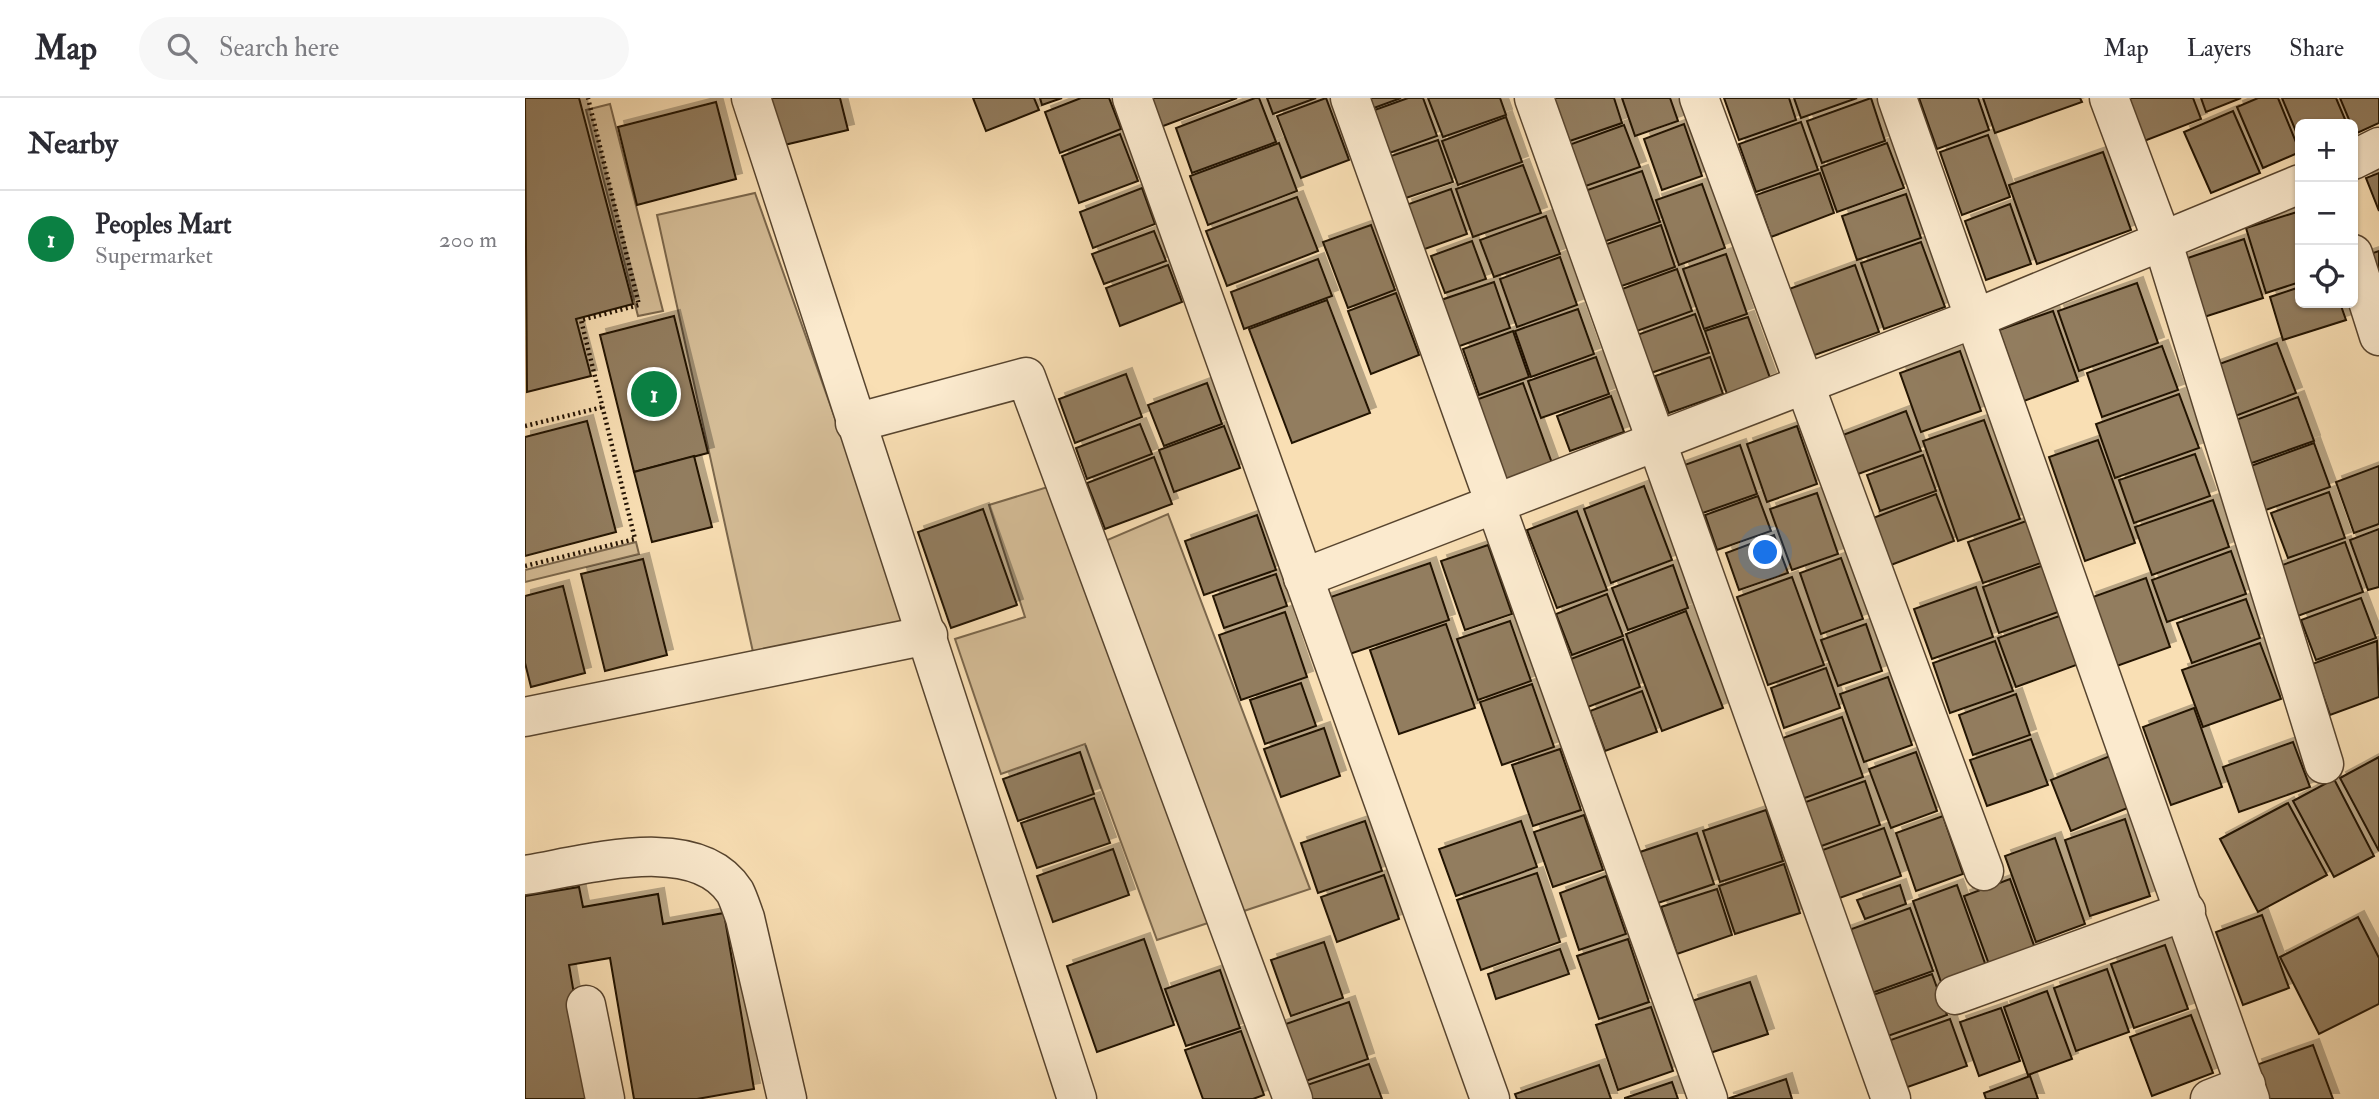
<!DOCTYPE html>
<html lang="en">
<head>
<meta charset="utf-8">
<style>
	:root { --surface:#fff; --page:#f7f7f7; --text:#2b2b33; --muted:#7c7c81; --line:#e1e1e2; --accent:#0b8043 }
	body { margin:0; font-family:"IM FELL Double Pica",serif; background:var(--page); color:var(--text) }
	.controls { position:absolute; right:21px; top:21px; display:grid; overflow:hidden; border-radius:10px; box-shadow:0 2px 5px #0004 }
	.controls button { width:63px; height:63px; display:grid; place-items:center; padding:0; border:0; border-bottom:2px solid var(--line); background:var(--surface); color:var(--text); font:35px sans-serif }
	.you { position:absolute; left:1241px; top:455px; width:24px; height:24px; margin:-18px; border:5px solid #fff; border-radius:50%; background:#1a73e8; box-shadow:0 0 0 10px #1a73e833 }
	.badge { display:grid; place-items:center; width:46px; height:46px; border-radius:50%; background:var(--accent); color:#fff; font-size:23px; font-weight:700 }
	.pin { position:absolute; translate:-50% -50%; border:4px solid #fff; box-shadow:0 2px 7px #0006 }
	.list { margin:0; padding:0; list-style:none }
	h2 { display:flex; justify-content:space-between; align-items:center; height:91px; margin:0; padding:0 28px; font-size:30px }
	h2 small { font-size:23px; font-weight:400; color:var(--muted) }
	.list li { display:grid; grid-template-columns:46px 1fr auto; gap:21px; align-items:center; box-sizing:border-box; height:98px; padding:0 28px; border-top:2px solid var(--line) }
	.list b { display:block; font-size:26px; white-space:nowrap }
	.list p { margin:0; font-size:23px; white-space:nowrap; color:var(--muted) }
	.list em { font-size:23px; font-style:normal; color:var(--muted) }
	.icon { flex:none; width:38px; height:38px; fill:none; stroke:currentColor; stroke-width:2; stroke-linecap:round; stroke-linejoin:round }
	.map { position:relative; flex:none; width:1854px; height:1001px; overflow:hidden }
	header { display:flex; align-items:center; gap:42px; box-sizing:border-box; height:98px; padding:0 35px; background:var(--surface); border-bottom:2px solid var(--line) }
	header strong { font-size:33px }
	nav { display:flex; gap:38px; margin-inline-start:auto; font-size:24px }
	.search { width:490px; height:63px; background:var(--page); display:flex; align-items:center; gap:18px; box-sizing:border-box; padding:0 24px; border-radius:38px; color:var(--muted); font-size:26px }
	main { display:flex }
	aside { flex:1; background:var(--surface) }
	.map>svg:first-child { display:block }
	.green { fill:#d4bc96; stroke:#7b674c; stroke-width:2 }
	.building { fill:#927d5f; stroke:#221203; stroke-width:2; filter:url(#shadow) }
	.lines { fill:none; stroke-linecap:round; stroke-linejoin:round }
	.minor-casing { stroke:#58452f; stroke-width:41 }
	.path { stroke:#221203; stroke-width:4.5; stroke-dasharray:2 3.5; stroke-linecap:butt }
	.minor { stroke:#fbeace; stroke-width:38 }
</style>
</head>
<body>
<header>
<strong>Map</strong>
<div class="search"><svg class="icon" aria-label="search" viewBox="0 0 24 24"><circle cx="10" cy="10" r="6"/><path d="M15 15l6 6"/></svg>Search here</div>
<nav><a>Map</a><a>Layers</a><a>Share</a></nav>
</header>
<main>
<aside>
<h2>Nearby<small></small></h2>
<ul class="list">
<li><span class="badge">1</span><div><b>Peoples Mart</b><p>Supermarket</p></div><em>200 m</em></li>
</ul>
</aside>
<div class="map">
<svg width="1854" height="1001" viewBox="0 0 1854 1001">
	<defs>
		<filter id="shadow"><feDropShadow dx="6" dy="-6" stdDeviation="0" flood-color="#0004"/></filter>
	</defs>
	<rect width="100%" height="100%" fill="#f9dfb4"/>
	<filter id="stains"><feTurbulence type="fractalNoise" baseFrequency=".00286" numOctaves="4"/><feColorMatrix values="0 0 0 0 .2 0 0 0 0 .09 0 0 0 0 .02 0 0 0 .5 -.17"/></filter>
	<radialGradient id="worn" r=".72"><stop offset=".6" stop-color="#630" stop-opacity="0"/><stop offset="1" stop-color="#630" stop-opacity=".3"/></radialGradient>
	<g class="green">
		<polygon points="85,6 138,213 113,218 61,12"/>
		<polygon points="230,95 383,526 228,554 132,117"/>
		<polygon points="552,380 578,444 643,416 785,791 632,842 560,646 476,676 430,541 500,519 464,407"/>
		<polygon points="111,444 114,456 0,484 0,472"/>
	</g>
	<g class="building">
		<polygon points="0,0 54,0 108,206 51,221 66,278 2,294"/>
		<polygon points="244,0 315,0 323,32 255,48"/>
		<polygon points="448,0 509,0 514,12 461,33"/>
		<polygon points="515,0 537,0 517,7"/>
		<polygon points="556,0 584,0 596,31 535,55 520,14"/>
		<polygon points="622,0 712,0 633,30"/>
		<polygon points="730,0 734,0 751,44 667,75 651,30"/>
		<polygon points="742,0 791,0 748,16"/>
		<polygon points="801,0 824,62 776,80 752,18"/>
		<polygon points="833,0 876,0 838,14"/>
		<polygon points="883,0 898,0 912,38 859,57 844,14"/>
		<polygon points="903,0 975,0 981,17 918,39"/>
		<polygon points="1023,0 1089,0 1097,25 1039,45"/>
		<polygon points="1097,0 1145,0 1153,23 1110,38"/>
		<polygon points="1199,0 1264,0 1271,22 1214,42"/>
		<polygon points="1269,0 1332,0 1276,20"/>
		<polygon points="1346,0 1360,43 1297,65 1282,23"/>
		<polygon points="1394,0 1453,0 1464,32 1412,51"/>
		<polygon points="1458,0 1555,0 1557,4 1470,35"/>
		<polygon points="1596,0 1668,0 1676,21 1614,45"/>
		<polygon points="1676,0 1716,0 1681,14"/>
		<polygon points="1733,0 1753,0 1775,54 1738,70 1712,9"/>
		<polygon points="1757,0 1811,0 1822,26 1775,26 1775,43"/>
		<polygon points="1815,0 1854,0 1854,25 1830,36"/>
		<polygon points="191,4 211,81 112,107 93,29"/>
		<polygon points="1708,13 1735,75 1686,95 1659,34"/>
		<polygon points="981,19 997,64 933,87 917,43"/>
		<polygon points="1276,24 1293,72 1231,94 1214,46"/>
		<polygon points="1159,26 1177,78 1137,92 1119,41"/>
		<polygon points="1099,27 1115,69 1055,90 1041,48"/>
		<polygon points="595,36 613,83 554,105 537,58"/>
		<polygon points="1463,37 1485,99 1437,117 1415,54"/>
		<polygon points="913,42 928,84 878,101 863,59"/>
		<polygon points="754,45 772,93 683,127 665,78"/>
		<polygon points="1362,45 1379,90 1312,114 1296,69"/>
		<polygon points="1578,54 1606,132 1512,166 1484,87"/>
		<polygon points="998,67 1016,115 948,139 931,91"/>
		<polygon points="1117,73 1135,124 1070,147 1051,96"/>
		<polygon points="1295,75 1309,115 1246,139 1231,97"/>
		<polygon points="1854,75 1854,113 1841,80"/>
		<polygon points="1177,86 1200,150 1154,167 1131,102"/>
		<polygon points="617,90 630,126 568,150 555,114"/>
		<polygon points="926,91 942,136 897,152 881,107"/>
		<polygon points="1381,96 1396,140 1332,162 1317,118"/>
		<polygon points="772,99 793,153 702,188 681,133"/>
		<polygon points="1485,106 1506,166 1461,182 1440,123"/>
		<polygon points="1775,113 1775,184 1741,195 1721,130"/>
		<polygon points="1021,118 1035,156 969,179 955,142"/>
		<polygon points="846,127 870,192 823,210 798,144"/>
		<polygon points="1136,127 1150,169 1094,189 1079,147"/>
		<polygon points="629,133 641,163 579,186 567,156"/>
		<polygon points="1719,141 1738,200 1676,220 1657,162"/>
		<polygon points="947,143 961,181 920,195 906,158"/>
		<polygon points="1396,144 1420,209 1359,231 1336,165"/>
		<polygon points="1854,153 1854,190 1842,157"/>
		<polygon points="1201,156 1222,216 1179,231 1158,171"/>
		<polygon points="1035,159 1052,207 992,229 975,181"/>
		<polygon points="793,161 807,198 719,231 706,194"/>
		<polygon points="643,167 657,204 595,228 581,190"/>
		<polygon points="1330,167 1354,234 1287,258 1264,191"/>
		<polygon points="1152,171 1167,213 1112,233 1097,191"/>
		<polygon points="969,184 985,230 932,249 916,202"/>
		<polygon points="1612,185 1633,245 1554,273 1533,213"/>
		<polygon points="1775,189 1775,205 1815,205 1821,222 1758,242 1745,199"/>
		<polygon points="871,195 894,257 846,276 823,213"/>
		<polygon points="802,202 845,315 767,345 724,231"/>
		<polygon points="1053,211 1069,256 1006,279 990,233"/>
		<polygon points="1528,213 1553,283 1499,303 1474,232"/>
		<polygon points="1170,216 1184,255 1126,275 1112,237"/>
		<polygon points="149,218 183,355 109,374 75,237"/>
		<polygon points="1223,219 1245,280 1202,296 1180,233"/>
		<polygon points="988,233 1004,279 954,297 938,251"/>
		<polygon points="1752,245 1771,295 1705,320 1686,269"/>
		<polygon points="1637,248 1653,292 1577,319 1562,275"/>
		<polygon points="1435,253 1456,313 1396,334 1375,275"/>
		<polygon points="1071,259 1084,296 1016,320 1003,283"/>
		<polygon points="1185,259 1198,296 1144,315 1130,278"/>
		<polygon points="601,276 617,319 550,345 534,301"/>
		<polygon points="682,285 697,326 639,348 623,307"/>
		<polygon points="998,285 1028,368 975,387 945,304"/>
		<polygon points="1654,296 1674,350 1590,380 1571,326"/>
		<polygon points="1086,298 1099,334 1045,353 1032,318"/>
		<polygon points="1773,299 1789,343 1724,366 1708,323"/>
		<polygon points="1381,313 1396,353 1325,379 1310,340"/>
		<polygon points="1459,322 1495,421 1433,443 1398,343"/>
		<polygon points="62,323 91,434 0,458 0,339"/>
		<polygon points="615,326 627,356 562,381 551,350"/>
		<polygon points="699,328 715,370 649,394 634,352"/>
		<polygon points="1272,328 1292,386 1242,404 1222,346"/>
		<polygon points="1573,342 1610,445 1560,463 1524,359"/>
		<polygon points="1789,345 1805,389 1738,413 1723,369"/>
		<polygon points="1215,347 1232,396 1172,417 1154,369"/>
		<polygon points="1670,356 1685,398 1609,425 1594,382"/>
		<polygon points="1398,357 1411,393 1355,413 1342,377"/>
		<polygon points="169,358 187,429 127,444 109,374"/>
		<polygon points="629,359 647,406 580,431 562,385"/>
		<polygon points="1854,368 1854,426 1829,435 1811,384"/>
		<polygon points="1119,388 1147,462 1086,485 1059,411"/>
		<polygon points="1804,394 1820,440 1763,460 1746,415"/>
		<polygon points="1292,395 1313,456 1267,472 1245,411"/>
		<polygon points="1411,396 1429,443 1366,467 1348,420"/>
		<polygon points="1233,398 1246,433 1192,452 1180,417"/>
		<polygon points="1688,402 1704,449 1627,477 1610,429"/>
		<polygon points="458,411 492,507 426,530 393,434"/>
		<polygon points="1052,413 1082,492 1032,510 1002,432"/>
		<polygon points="732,417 751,472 679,497 660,443"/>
		<polygon points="1504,422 1519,464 1458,485 1443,444"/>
		<polygon points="1854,431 1854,489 1843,492 1825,442"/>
		<polygon points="1249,437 1263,475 1214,492 1201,455"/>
		<polygon points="1820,444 1838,494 1770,519 1752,469"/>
		<polygon points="963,447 987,516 940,532 916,463"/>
		<polygon points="1706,453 1721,496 1642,524 1627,482"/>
		<polygon points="1316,460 1338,521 1296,536 1275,475"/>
		<polygon points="118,461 142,557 80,573 56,476"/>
		<polygon points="905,465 924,522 816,559 797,502"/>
		<polygon points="1148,467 1163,510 1103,532 1087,490"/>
		<polygon points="1519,467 1536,513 1474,535 1458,489"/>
		<polygon points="751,476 762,508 699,530 688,498"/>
		<polygon points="1267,479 1299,567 1243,587 1212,499"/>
		<polygon points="1621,480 1645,549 1589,569 1565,500"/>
		<polygon points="38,488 60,575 6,589 0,565 0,498"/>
		<polygon points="1451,489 1468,539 1407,561 1389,511"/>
		<polygon points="1082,496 1098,538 1047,557 1031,516"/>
		<polygon points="1836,500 1851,540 1791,562 1776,522"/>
		<polygon points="1721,501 1735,540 1667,565 1652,525"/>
		<polygon points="1161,513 1198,610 1137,633 1101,536"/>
		<polygon points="760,514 782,579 716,602 694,537"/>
		<polygon points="1537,517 1554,566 1491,589 1473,540"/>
		<polygon points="985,523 1006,583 953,602 932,541"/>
		<polygon points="921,526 950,610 874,636 845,552"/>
		<polygon points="1341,526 1357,573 1313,588 1296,542"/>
		<polygon points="1098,541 1115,589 1055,612 1038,564"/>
		<polygon points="1470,543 1488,593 1425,615 1408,565"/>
		<polygon points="1852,543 1854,599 1805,617 1787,566"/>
		<polygon points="1735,545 1756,601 1678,629 1657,572"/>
		<polygon points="1301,570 1315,610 1259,630 1246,590"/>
		<polygon points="1363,579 1387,647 1339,664 1315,596"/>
		<polygon points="776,585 791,628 740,646 725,602"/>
		<polygon points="1007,586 1029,649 977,667 955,604"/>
		<polygon points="1117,593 1132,634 1080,653 1065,613"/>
		<polygon points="1491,596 1505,637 1448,657 1434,617"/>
		<polygon points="1669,610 1697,689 1646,707 1618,629"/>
		<polygon points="1317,619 1338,679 1277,701 1255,641"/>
		<polygon points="799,630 815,678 756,699 739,651"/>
		<polygon points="1506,641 1523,687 1462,708 1445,662"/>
		<polygon points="1768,644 1785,689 1714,714 1698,669"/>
		<polygon points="1035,651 1056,712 1008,728 987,667"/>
		<polygon points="555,654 569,696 493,723 478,681"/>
		<polygon points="1391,654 1412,713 1366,730 1344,671"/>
		<polygon points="1585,658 1605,709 1546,733 1526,682"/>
		<polygon points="1854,659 1854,753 1815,680"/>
		<polygon points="1809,681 1849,758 1809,779 1768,703"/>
		<polygon points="1340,683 1355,727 1291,750 1275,706"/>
		<polygon points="569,700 585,745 512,770 496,725"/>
		<polygon points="1763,705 1802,777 1733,814 1695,741"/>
		<polygon points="1241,712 1258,763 1195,784 1178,733"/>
		<polygon points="1059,717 1078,772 1028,789 1009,734"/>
		<polygon points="1418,718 1438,776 1391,793 1371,735"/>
		<polygon points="1600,721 1625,798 1565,818 1540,742"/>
		<polygon points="840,723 857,773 793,795 776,745"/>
		<polygon points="996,723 1012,769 931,798 914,751"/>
		<polygon points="1359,730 1376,778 1309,802 1292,754"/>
		<polygon points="1172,735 1189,786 1133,805 1115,754"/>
		<polygon points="1530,740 1560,826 1511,844 1480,758"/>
		<polygon points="588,751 604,797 528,824 512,778"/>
		<polygon points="1259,766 1275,815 1210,836 1194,788"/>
		<polygon points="1012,775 1035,844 956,872 932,802"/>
		<polygon points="859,777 874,821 812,844 796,799"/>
		<polygon points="1081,778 1101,836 1054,852 1035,795"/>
		<polygon points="1485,781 1511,853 1465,869 1439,798"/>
		<polygon points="1375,787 1381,806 1340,821 1332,802"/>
		<polygon points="1432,787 1462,871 1417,887 1388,803"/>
		<polygon points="54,789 58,809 133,796 138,826 199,815 229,991 172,1001 109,1001 85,860 44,867 67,1001 0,1001 0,798"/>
		<polygon points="1192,791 1207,837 1152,856 1136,809"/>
		<polygon points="1385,810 1408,873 1344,896 1321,833"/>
		<polygon points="1737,817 1764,890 1718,907 1691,834"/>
		<polygon points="1833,819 1854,860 1854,906 1794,936 1755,859"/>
		<polygon points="619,841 649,927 572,954 542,868"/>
		<polygon points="1103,841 1124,904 1074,921 1052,858"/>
		<polygon points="799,844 818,900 766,918 746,862"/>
		<polygon points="1640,847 1663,911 1609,930 1586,866"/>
		<polygon points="1035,851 1044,876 971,901 963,876"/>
		<polygon points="1582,871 1604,934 1551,953 1529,890"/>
		<polygon points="695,872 715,930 661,948 640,891"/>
		<polygon points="1407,876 1422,917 1360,939 1345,898"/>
		<polygon points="1225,884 1243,936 1185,955 1167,903"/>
		<polygon points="1522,893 1547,961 1503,977 1479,909"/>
		<polygon points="824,904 843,961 775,985 755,928"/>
		<polygon points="1126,909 1148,973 1093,992 1071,927"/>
		<polygon points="1476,910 1495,963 1454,978 1435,924"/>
		<polygon points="1666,917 1688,975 1627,998 1605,939"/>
		<polygon points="1425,921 1442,968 1377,991 1360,944"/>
		<polygon points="716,933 739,997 728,1001 678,1001 660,952"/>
		<polygon points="1788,947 1808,1001 1743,1001 1731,967"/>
		<polygon points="844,966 857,1001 777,1001 773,990"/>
		<polygon points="1074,967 1086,1001 992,1001 990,996"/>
		<polygon points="1505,978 1513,1001 1461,1001 1459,995"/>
		<polygon points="1261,981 1267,1001 1202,1001"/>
		<polygon points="1147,984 1153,1001 1100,1001 1100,1000"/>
	</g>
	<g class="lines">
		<defs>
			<g id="minor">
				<polyline points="226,0 552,1001"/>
				<polyline points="607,0 965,1001"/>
				<polyline points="825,0 1183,1001"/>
				<polyline points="1009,0 1366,1001"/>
				<polyline points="1174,0 1459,773"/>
				<polyline points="1372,0 1725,1001"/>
				<polyline points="1584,0 1637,142 1799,666"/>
				<polyline points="1828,62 1854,49"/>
				<polyline points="1828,156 1854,238"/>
				<polyline points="330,325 501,279 768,1001"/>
				<polyline points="778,480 1451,220 1775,86"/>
				<polyline points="0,619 403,537"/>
				<path d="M0,777c58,-9 171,-44 210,17 4,8 7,18 10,26l42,181"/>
				<polyline points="1430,897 1661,813"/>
				<polyline points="61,907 80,1001"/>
				<polyline points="1685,1001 1721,987"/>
			</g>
		</defs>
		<use href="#minor" class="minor-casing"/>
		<g class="path">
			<polyline points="0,328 78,309"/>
			<polyline points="0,468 110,441 56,222 114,207 63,0"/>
		</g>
		<use href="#minor" class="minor"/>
	</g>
	<rect width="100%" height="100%" filter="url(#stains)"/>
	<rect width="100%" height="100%" fill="url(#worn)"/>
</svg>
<div class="controls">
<button>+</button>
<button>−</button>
<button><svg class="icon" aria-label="locate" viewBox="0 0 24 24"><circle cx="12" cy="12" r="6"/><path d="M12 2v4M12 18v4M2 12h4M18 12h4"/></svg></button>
</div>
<div class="you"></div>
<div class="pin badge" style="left:129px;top:296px">1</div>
</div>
</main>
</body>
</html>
